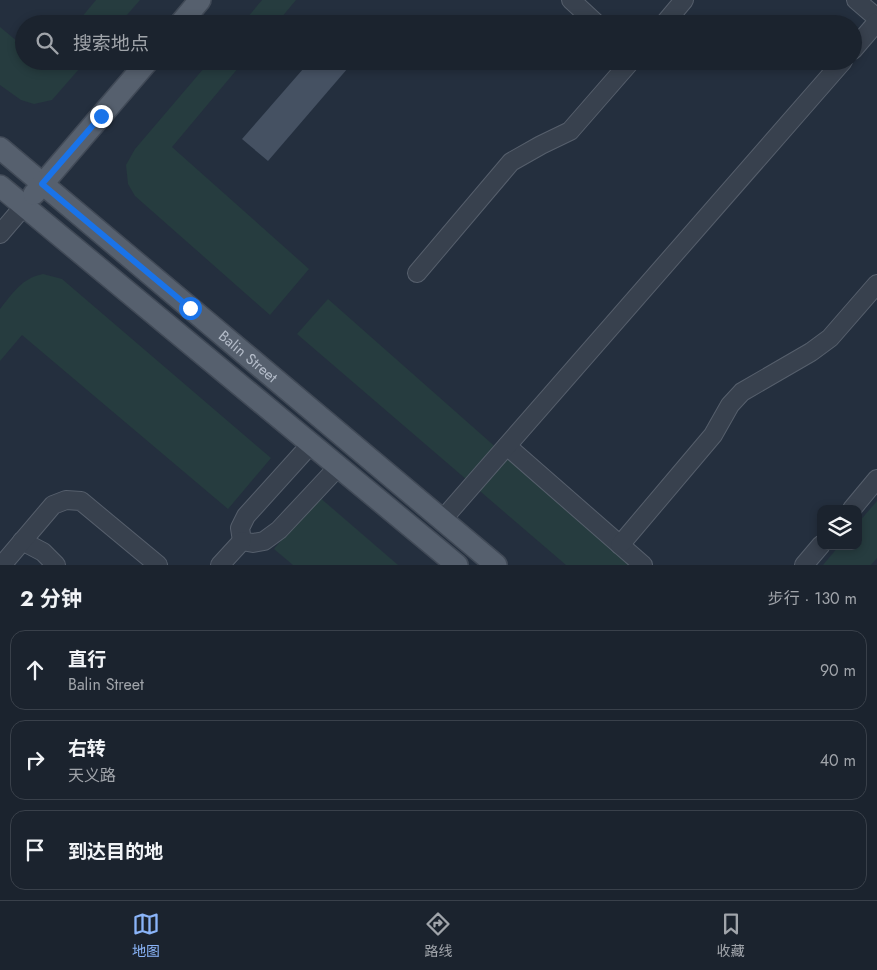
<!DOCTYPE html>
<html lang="zh">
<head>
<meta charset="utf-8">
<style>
	:root { --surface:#1b232e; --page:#242b36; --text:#f1f3f6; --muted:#a0a4aa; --line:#39404a; --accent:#8ab4f8 }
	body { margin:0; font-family:Jost,"Noto Sans SC",sans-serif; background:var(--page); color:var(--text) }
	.controls { position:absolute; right:15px; bottom:15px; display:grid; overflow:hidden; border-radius:10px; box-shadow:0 2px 8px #0003 }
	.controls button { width:45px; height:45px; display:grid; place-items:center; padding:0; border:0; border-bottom:1px solid var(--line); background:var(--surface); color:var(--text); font:25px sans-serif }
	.stop { position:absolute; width:15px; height:15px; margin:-11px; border:4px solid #1a73e8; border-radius:50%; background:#fff }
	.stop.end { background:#1a73e8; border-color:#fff; box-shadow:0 1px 5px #0008 }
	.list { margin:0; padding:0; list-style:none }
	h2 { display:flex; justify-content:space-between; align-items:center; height:65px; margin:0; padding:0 20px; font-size:21px }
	h2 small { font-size:16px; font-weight:400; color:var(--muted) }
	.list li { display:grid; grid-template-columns:32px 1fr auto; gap:15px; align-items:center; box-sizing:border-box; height:80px; margin:0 10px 10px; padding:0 10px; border:1px solid var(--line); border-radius:15px }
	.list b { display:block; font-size:19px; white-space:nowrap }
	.list p { margin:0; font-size:16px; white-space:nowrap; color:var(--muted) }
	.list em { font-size:16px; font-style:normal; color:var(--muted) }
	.icon { flex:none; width:28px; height:28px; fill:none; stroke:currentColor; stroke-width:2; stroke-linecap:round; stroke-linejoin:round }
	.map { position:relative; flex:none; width:877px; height:565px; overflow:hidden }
	.search { position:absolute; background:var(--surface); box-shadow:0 2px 8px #0003; left:15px; right:15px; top:15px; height:55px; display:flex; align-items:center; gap:12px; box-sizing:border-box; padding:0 18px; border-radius:28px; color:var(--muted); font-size:19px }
	.sheet { height:335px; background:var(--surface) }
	nav { display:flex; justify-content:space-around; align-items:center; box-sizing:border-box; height:70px; border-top:1px solid var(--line); background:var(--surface); font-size:14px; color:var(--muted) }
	nav a { display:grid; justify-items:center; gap:2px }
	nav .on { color:var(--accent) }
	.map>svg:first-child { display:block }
	.green { fill:#263c3f }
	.building { fill:#455162 }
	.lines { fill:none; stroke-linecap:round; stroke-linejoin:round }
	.minor-casing { stroke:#565f6c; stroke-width:20 }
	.major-casing { stroke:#414a57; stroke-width:24 }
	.minor { stroke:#38414e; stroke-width:18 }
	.major { stroke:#56606e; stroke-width:21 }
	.route { stroke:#1a73e8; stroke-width:6 }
	.labels { text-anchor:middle; stroke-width:4; stroke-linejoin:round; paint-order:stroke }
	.street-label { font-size:15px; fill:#b4bcc9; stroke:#1d2633 }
</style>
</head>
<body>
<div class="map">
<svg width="877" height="565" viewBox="0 0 877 565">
	<rect width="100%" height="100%" fill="#242f3e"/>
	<g class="green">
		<polygon points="96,0 140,0 119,24 76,24"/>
		<polygon points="262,0 296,0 276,24 242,24"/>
		<polygon points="0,27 24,47 24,61 86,61 52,100 34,104 21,100 0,85"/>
		<polygon points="210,61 244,61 172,147 309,269 270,315 135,196 128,184 126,165 135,149"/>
		<path d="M43,274l19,5 209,179 -43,51 -206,-174 -22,26v-52c13,-16 22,-31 43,-35z"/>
		<polygon points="328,299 629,565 566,565 297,334"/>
		<polygon points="318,496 398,565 293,565 274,549"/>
		<polygon points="877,501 877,558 871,565 823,565 839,546 858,546 858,523"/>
	</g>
	<polygon class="building" points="310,61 354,61 268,161 242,139"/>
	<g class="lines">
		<defs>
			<g id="minor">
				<polyline points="571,0 597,24"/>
				<polyline points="856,0 877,18"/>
				<polyline points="664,24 684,0"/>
				<polyline points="853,50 877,22"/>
				<polyline points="0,234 24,206"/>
				<polyline points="417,273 511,162 541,145 570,131 631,61"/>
				<polyline points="311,444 246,516 240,528 242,541 253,543 264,541 279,530 338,467"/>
				<polyline points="507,446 643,565"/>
				<polyline points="852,509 877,479"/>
				<polyline points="442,520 843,61"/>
				<polyline points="22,541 43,552 56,565"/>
				<polyline points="620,545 713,435 730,405 742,392 811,352 830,338 877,284"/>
				<polyline points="2,565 53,505 66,500 81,501 158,565"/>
				<polyline points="220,565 242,541"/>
				<polyline points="804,565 821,545"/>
			</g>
			<g id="major">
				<polyline points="180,24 200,0"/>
				<path id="s1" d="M0,148l496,417"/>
				<polyline points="0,186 457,565"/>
				<polyline points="34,194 148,61"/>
			</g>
		</defs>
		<use href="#minor" class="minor-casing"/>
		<use href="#major" class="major-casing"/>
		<use href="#minor" class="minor"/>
		<use href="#major" class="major"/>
	</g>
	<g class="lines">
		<polyline class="route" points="101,116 42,184 190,308"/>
	</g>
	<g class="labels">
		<g class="street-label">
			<text dy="5" stroke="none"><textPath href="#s1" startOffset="324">Balin Street</textPath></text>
		</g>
	</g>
</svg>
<div class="controls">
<button><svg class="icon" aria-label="layers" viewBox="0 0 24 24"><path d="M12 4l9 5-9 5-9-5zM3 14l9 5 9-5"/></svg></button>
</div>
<div class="stop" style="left:190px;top:308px"></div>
<div class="stop end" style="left:101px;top:116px"></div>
<div class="search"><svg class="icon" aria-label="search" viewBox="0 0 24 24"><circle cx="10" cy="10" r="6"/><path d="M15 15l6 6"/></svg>搜索地点</div>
</div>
<section class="sheet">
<h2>2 分钟<small>步行 · 130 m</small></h2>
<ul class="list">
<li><svg class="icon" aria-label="ahead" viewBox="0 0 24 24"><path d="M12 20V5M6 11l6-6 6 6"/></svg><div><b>直行</b><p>Balin Street</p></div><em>90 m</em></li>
<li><svg class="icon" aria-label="right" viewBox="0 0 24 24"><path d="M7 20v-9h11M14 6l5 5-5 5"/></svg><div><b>右转</b><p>天义路</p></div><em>40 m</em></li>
<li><svg class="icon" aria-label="arrive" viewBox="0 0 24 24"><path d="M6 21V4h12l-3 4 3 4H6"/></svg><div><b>到达目的地</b></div></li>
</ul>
</section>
<nav>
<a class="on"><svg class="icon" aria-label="map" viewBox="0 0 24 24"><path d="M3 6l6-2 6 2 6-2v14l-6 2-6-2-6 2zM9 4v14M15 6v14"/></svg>地图</a>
<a><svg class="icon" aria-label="directions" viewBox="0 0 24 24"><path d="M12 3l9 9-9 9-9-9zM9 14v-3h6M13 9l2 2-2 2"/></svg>路线</a>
<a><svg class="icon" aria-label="saved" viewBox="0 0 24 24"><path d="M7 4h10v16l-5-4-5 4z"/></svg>收藏</a>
</nav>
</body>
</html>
